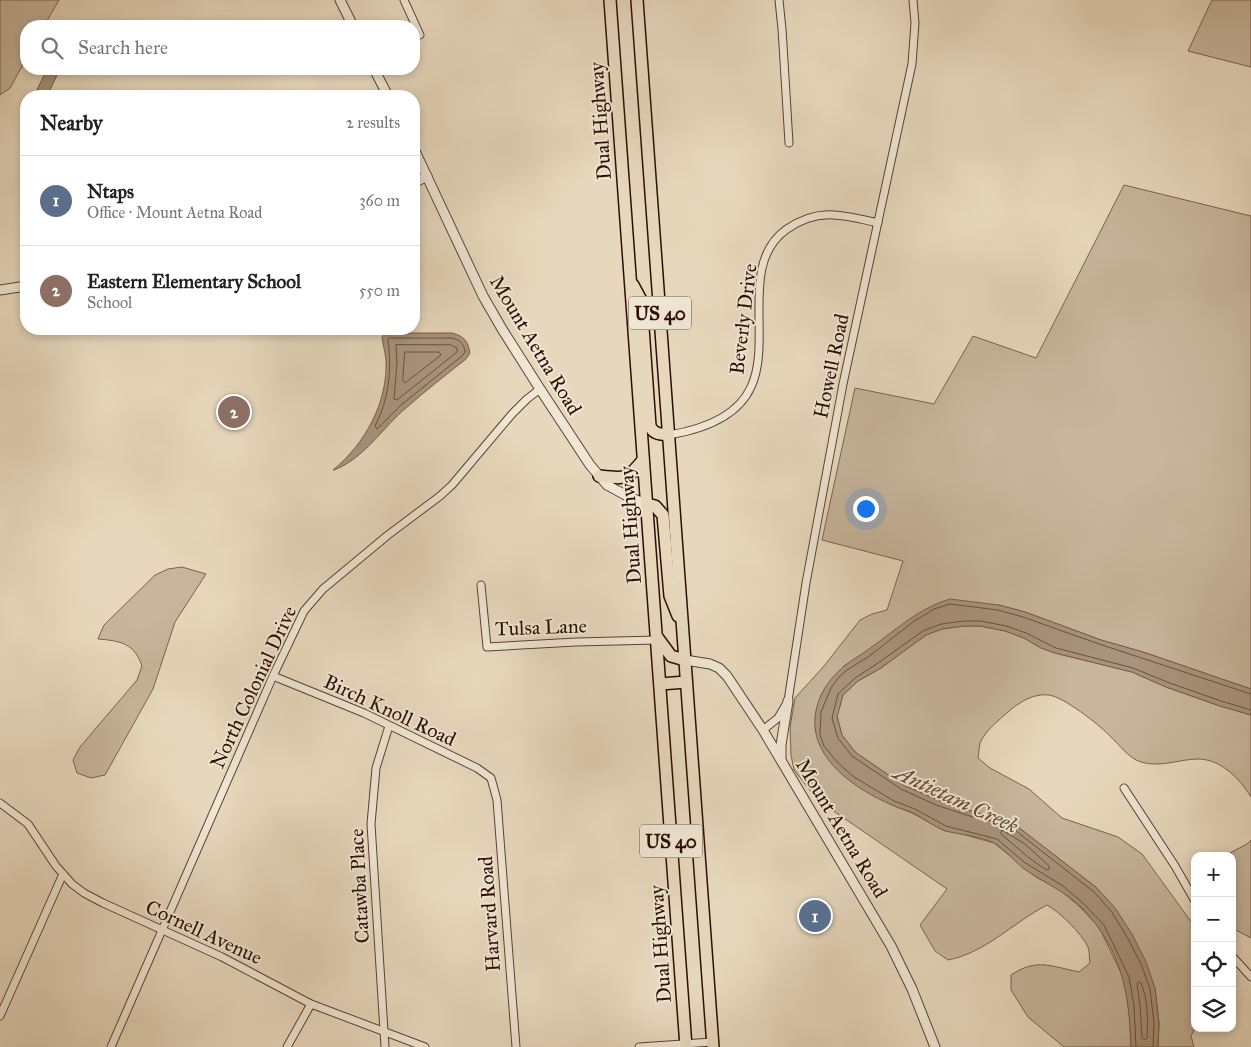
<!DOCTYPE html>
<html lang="en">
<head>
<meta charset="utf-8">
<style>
	:root { --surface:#fff; --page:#f2f2f2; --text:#222; --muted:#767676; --line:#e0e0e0; --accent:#8f2418 }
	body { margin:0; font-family:"IM FELL Great Primer",serif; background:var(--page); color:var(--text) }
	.controls { position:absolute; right:15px; bottom:15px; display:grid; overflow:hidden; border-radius:10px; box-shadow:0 2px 8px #0003 }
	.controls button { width:45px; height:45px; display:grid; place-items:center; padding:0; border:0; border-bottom:1px solid var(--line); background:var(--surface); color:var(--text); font:25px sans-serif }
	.you { position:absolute; left:865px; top:508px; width:18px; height:18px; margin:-12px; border:4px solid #fff; border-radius:50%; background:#1a73e8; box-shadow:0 0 0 8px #1a73e833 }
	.badge { display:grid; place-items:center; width:32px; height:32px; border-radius:50%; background:var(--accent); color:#fff; font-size:16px; font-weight:700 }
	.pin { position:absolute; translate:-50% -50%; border:2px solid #fff; box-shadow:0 1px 5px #0006 }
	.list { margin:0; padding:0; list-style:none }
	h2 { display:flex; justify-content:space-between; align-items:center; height:65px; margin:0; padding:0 20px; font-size:21px }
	h2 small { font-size:16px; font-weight:400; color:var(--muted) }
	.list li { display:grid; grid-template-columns:32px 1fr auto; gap:15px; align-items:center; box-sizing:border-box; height:90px; padding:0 20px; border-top:1px solid var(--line) }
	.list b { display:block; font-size:19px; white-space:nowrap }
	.list p { margin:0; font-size:16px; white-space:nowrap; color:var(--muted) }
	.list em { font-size:16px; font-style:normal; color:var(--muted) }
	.icon { flex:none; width:28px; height:28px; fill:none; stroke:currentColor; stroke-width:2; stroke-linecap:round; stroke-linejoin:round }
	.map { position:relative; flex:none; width:1251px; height:1047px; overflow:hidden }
	.search { position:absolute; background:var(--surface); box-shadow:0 2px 8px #0003; left:20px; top:20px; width:400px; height:55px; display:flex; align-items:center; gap:12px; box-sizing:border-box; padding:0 18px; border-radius:20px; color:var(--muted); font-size:19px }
	.panel { position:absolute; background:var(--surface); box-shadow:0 2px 8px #0003; left:20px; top:90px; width:400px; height:245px; border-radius:20px }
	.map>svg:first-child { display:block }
	.green { fill:#c7b69d; stroke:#7a624e }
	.water { fill:#a8937d; stroke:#775e4b }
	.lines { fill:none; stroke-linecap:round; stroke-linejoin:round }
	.shore { stroke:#6a503e; stroke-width:1 }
	.minor-casing { stroke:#5c402f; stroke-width:9 }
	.tertiary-casing { stroke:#5c402f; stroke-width:11 }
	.primary-casing { stroke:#2d0e00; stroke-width:14 }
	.minor { stroke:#efe6d4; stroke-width:7 }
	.tertiary { stroke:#efe6d4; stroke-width:9 }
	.primary { stroke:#e7d8bd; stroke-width:11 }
	.labels { text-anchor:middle; stroke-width:4; stroke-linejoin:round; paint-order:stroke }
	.shield { fill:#efe6d4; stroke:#674f40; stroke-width:1 }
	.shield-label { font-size:19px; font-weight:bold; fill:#2d0e00 }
	.street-label { font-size:20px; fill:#2d0e00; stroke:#efe6d4 }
	.water-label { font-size:21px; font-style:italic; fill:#644a38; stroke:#efe6d4 }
</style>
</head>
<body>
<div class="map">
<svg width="1251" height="1047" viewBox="0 0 1251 1047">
	<rect width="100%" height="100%" fill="#e7d8bd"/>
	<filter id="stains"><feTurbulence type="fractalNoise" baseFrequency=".004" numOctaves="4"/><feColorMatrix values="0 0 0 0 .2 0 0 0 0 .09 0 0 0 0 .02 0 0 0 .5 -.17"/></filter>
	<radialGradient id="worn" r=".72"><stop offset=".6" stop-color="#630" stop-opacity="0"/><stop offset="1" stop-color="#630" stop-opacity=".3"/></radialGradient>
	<g class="green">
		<polygon points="0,0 59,0 44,26 26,26 26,59 10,88 0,95"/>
		<polygon points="1212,0 1251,0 1251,67 1188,51"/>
		<path d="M1124,185l127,31v473l-108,-37 -42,-12 -76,-28 -26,-7 -134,48 -21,13 -23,29 50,99 21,11 20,8 33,18 13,2 36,10 42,34 24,13 20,17 19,20 25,52 5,27 2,41h-67l-36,-30 -17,-27v-15c26,-17 39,-9 68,-3l11,-9c-1,-5 0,-11 -2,-16 -7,-14 -27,-34 -41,-42 -33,17 -62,48 -99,55l-13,-9 -15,-26 27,-36 -125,-86 -10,-10 -18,-23 -3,-15 -1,-28 5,-29 29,-32 36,-46 12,-6 15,-4 16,-49 -81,-21 33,-152 79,16 39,-68 63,22z"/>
		<path d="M182,567l24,7 -31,48 -22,67 -48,86 -14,3 -14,-5 -4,-13 7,-13 57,-67 5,-14c-8,-23 -21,-25 -44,-27l6,-14 51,-50 13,-6z"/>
		<path d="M964,626h16l25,5 19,7 17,10 14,5 77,19 34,15 54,19 31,9v82c-11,-18 -30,-38 -53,-38 -18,0 -38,9 -57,3 -13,-4 -22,-18 -32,-27 -12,-12 -44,-37 -60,-40 -15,-2 -30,7 -41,17 -9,8 -23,19 -28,31 -1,4 -1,10 -2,15l12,10 39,21 33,29 56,19 24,17 53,73v101l-4,8 3,11h-36l1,-24 -4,-35 -58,-100 -88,-68 -31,-7 -40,-13 -35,-15 -48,-33 -13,-17 -5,-19 6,-21 15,-14 23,-13 45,-33 16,-6z"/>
		<polygon points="1251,840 1251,938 1232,928 1232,856 1224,856 1247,844"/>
	</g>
	<g class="water">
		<polygon points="47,69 60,69 47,96 34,96"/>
		<path d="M385,333h67c12,3 16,8 18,20l-4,6c-20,16 -41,32 -60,49 -24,20 -41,50 -72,62h-1c32,-26 55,-68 53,-110 -1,-8 -3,-16 -4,-23z"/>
		<path d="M950,599l49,6 26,7 76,28 42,12 108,37v26l-31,-9 -54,-19 -34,-15 -77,-19 -14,-5 -17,-10 -19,-7 -25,-5h-16l-22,3 -16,6 -45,33 -23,13 -15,14 -6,22 5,18 13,17 48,33 35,15 40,13 31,7 88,68 18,20 17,26 14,28 9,26 4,35 -1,24h-27c-2,-55 -9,-97 -49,-139 -17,-17 -40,-26 -59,-40 -10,-8 -18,-19 -29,-25 -14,-7 -32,-8 -48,-12 -11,-3 -22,-13 -33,-18 -7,-3 -15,-5 -21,-8 -35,-15 -81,-45 -77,-88 3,-27 20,-46 42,-60 32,-20 56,-47 93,-58z"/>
	</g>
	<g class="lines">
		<g class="shore">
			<path d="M389,338h63c8,2 12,6 13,14l-3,4 -61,49 -24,24 -2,-3c14,-27 17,-56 13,-86z"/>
			<polygon points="451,345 457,348 457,352 397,400 394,399 397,362 396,345"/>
			<polygon points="405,352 439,352 441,355 405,383 403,381"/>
			<polygon points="1002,830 1025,844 1049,866 1049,869 1046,870 1028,857 1001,834"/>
			<path d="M1139,982l2,1c7,17 7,37 6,55l-2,2 -3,-2 -2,-33 -3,-21z"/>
			<polyline points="1136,1047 1134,1005 1129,977 1104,925 1084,904 1063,886 1024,862 997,839 946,826 915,809 894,801 854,777 837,762 824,746 820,735 821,712 831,688 839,677 847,670 868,657 913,622 934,609 950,604 998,610 1023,617 1099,644 1251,694"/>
			<polyline points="1153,1047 1154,1023 1150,989 1141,964 1127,937 1111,911 1094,892 1007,824 976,818 936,805 901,789 852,756 838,738 832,718 838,694 855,678 878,663 923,631 941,624 964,621 981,621 1006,626 1026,633 1056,648 1133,668 1167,682 1221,701 1251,710"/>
		</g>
		<defs>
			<g id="minor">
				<polyline points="404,0 420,35"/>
				<polyline points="779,0 782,29 789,143"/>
				<path d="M669,435c30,-5 68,-17 82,-48 22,-47 -13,-124 36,-158 32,-22 56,-14 91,-6"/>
				<polyline points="481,585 487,647 576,642 657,640"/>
				<polyline points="273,676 364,713 477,768 491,778 497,800 516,1047"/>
				<polyline points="763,730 778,718 788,701 806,583 843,384 912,64 915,23 913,0"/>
				<polyline points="1124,788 1175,866 1195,901"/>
				<polyline points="0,803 28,824 56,866 72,884 84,893 103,903 222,957 311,1004 425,1047"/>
				<polyline points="1232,956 1251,977"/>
				<polyline points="0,1016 63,874"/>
				<polyline points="111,1047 273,676 304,611 323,589 388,535 440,496 452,485 512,414 527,399 540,389"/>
				<polyline points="287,1047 311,1004"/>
				<polyline points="385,1047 371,824 376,768 389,726"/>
				<polyline points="639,1047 712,1042"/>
			</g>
			<g id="tertiary">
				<polyline points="340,0 353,26"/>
				<polyline points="374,69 388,96"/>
				<polyline points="414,149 483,296 502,329 540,389 590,465 607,485 631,498 647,504"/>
				<polyline points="414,183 427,176"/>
				<polyline points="0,290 26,286"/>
				<polyline points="685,660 710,664 719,668 727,676 763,730 891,946 912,989 935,1047"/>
				<polyline points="781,759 781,745 788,701"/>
			</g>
			<g id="primary">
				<polyline points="610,0 686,1047"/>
				<polyline points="637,0 713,1047"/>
				<path d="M633,285l8,15 9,126c3,8 10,8 19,9"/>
				<path d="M599,476c26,3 28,4 44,-16"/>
				<polyline points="647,504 655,506 663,515 670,596 678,616"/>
				<polyline points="657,637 671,656 685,660"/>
				<polyline points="660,684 686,682"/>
			</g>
		</defs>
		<use href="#minor" class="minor-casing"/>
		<use href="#tertiary" class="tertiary-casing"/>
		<use href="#primary" class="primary-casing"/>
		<use href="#minor" class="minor"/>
		<use href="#tertiary" class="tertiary"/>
		<use href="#primary" class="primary"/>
	</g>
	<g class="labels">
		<g class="shield">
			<rect x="629" y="296.5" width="62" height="33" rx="4"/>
			<rect x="640" y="824.5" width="62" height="33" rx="4"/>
		</g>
		<g class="shield-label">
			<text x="660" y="320">US 40</text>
			<text x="671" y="848">US 40</text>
		</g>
		<g class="street-label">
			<text transform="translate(600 121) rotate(-94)" y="7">Dual Highway</text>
			<text transform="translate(743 319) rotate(-83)" y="7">Beverly Drive</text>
			<text transform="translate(536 345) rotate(59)" y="7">Mount Aetna Road</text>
			<text transform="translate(831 366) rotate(-78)" y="7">Howell Road</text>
			<text transform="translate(630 525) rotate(-94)" y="7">Dual Highway</text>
			<text transform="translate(541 627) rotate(-2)" y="7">Tulsa Lane</text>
			<text transform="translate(253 687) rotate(-65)" y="7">North Colonial Drive</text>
			<text transform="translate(390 710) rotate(25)" y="7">Birch Knoll Road</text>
			<text transform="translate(842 828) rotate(59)" y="7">Mount Aetna Road</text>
			<text transform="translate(359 886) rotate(-93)" y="7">Catawba Place</text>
			<text transform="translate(489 914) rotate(-94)" y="7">Harvard Road</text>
			<text transform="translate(204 932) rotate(25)" y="7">Cornell Avenue</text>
			<text transform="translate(660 944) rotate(-94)" y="7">Dual Highway</text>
		</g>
		<g class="water-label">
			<text transform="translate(956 799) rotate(25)" y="7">Antietam Creek</text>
		</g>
	</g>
	<rect width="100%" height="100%" filter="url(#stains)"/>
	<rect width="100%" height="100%" fill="url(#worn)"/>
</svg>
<div class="controls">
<button>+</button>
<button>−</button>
<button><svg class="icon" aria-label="locate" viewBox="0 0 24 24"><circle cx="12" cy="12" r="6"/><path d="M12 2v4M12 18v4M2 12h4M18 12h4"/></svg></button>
<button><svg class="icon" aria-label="layers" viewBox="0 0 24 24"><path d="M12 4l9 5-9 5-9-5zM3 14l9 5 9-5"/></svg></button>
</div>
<div class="you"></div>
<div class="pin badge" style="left:815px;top:916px;background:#5c6f8a">1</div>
<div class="pin badge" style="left:234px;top:412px;background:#8d6e63">2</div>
<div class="search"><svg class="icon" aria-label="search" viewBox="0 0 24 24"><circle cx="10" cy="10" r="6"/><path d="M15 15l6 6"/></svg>Search here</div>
<section class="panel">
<h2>Nearby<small>2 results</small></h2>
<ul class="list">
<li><span class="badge" style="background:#5c6f8a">1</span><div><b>Ntaps</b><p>Office · Mount Aetna Road</p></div><em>360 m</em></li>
<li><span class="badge" style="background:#8d6e63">2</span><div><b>Eastern Elementary School</b><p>School</p></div><em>550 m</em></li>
</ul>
</section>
</div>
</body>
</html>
